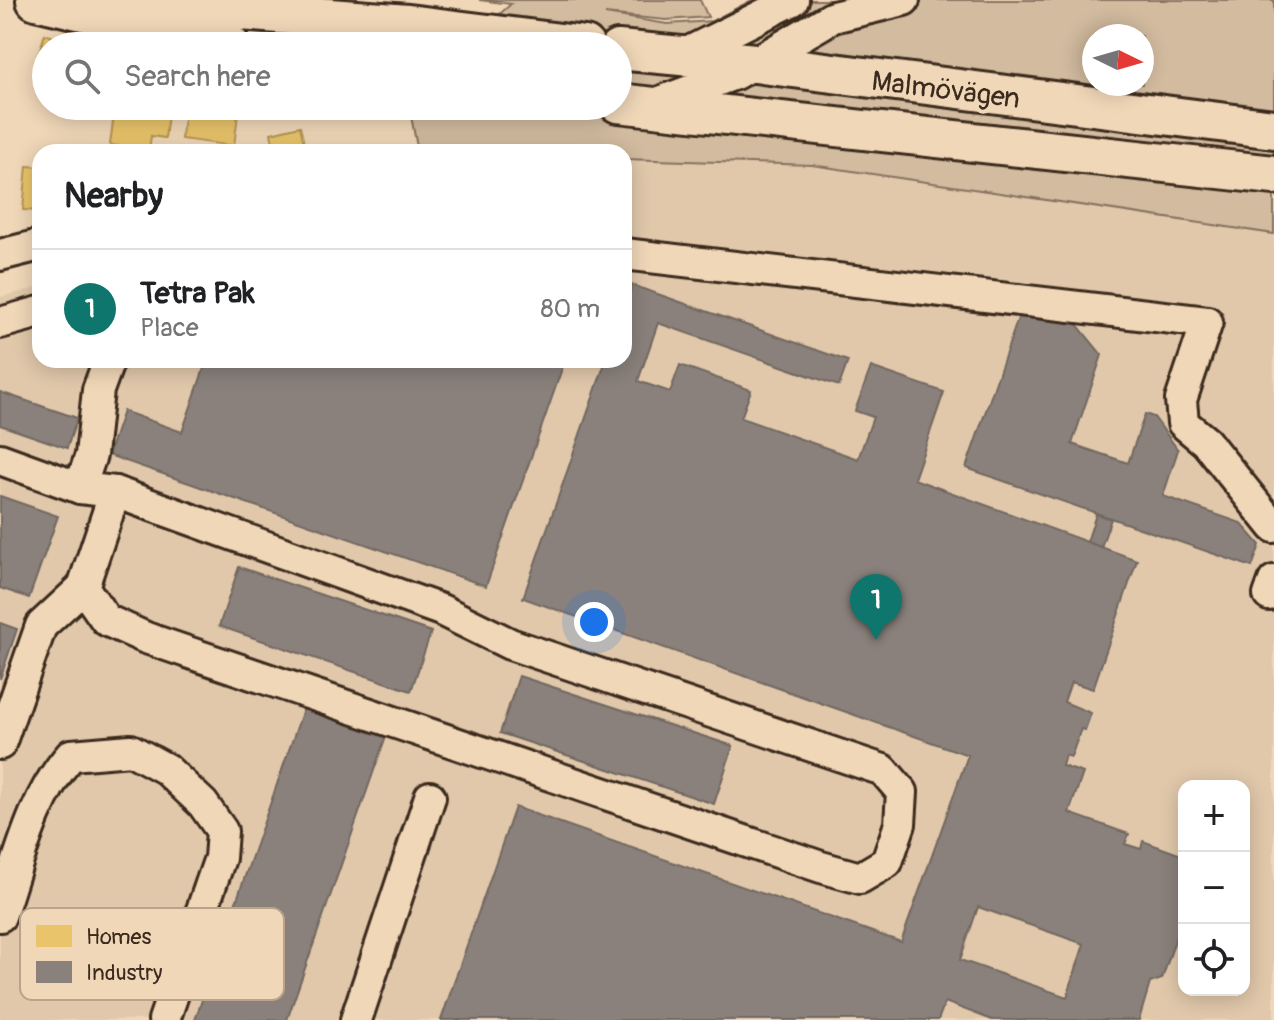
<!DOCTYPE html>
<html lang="en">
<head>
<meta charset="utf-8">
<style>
	:root { --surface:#fff; --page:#f6f6f6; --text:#202124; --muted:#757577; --line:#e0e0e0; --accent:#0f766e }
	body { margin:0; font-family:Pangolin,sans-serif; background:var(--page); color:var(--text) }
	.controls { position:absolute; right:24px; bottom:24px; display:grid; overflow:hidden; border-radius:16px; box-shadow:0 4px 20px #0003 }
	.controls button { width:72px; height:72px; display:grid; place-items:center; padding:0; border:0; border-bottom:2px solid var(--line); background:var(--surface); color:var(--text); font:40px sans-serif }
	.compass { position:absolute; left:1082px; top:24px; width:72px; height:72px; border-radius:50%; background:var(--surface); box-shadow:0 4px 20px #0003; rotate:95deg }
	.you { position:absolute; left:594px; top:622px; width:28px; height:28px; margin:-20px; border:6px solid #fff; border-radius:50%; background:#1a73e8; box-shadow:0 0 0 12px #1a73e833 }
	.badge { display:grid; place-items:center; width:52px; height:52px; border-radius:50%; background:var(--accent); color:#fff; font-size:26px; font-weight:700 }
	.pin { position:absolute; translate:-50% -66px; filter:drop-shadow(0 2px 4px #0008) }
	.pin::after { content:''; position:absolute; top:42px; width:28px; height:24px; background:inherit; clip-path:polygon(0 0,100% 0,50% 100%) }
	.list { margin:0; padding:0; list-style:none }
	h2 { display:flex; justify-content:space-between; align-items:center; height:104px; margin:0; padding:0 32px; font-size:34px }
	h2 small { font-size:26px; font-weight:400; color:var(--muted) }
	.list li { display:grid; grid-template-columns:52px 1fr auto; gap:24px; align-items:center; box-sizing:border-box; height:120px; padding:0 32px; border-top:2px solid var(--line) }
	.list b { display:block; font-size:30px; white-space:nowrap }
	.list p { margin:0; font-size:26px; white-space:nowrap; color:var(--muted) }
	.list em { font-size:26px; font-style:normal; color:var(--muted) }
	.icon { flex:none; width:44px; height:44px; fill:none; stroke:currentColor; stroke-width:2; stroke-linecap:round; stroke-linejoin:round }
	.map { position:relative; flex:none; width:1274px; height:1020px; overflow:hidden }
	.search { position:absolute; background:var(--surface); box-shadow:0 4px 20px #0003; left:32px; top:32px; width:600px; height:88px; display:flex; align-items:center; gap:20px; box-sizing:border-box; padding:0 28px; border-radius:44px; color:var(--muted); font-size:30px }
	.panel { position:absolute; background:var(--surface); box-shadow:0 4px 20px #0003; left:32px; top:144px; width:600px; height:224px; border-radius:24px }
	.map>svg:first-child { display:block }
	.built { fill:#e1c8ab; fill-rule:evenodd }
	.green { fill:#d2bb9f; stroke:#86725e; stroke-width:2; fill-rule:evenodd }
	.homes { fill:#e9c46a; stroke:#b59653; stroke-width:2 }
	.industry { fill:#8a817c; stroke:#726760; stroke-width:2; fill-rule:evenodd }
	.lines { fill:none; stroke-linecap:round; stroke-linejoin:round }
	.minor-casing { stroke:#3b2a1e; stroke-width:36 }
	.major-casing { stroke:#3b2a1e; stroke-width:44 }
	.minor { stroke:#f0d7b8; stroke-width:30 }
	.major { stroke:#f0d7b8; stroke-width:38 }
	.labels { text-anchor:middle; stroke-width:8; stroke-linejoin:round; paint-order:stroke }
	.street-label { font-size:28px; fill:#3b2a1e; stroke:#f0d7b8 }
	.key { fill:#f0d7b8; stroke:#baa38a; stroke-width:2 }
	.key-label { font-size:22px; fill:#3b2a1e }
</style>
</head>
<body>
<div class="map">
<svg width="1274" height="1020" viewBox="0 0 1274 1020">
	<rect width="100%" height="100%" fill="#f0d7b8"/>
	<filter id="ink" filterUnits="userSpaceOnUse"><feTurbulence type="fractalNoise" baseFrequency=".0125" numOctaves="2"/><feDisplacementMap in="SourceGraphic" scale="16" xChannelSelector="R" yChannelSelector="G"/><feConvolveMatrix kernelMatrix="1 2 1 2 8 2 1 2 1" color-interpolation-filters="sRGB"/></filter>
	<g filter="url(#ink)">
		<path class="built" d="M634,158l177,7 463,62v793h-1274v-723l40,-10v73h584v-200zM1184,786h60v204h-60z"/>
		<path class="green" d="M479,0h221l8,17 -42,3 -61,-6 62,10 45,-3 40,-21h522v234l-462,-69 -188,-6v-7h-206l-9,-46h209v-60h-154l47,-42zM1094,36h48v48h-48z"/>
		<g class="homes">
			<polygon points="45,34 79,46 46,46 46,72 34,67"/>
			<polygon points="115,106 169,106 165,138 151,136 149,150 110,145"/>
			<polygon points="208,106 239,106 234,146 181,139 185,112 207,115"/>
			<polygon points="300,126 306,152 275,152 271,133"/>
			<polygon points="27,166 40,167 40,211 23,210"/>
		</g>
		<g class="industry">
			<path d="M632,285l216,76 -9,25 -181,-63 -20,58 32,11 10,-27 71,25 -10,28 117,41 15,-42 -18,-6 16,-44 73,25 -30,87 223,81 -44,129 -22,-7 -7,20 27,11 -6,17 -4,-1 -10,28 -6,-2 -3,11 21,7 -14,40 60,21 -4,10 16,5 2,-8 41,15v57l-22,66 -12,4 -11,37h-147l-47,-18 -7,18h-497l74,-213 386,135 67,-187 -445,-157 83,-238h18v-52zM978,907l106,37 -17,53 -107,-37z"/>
			<polygon points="1023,304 1076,323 1102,355 1072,444 1128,463 1145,414 1154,417 1178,450 1163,496 1241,523 1260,545 1252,567 966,468"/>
			<polygon points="207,360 344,360 357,365 359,360 565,360 486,586 108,455 123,411 182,432"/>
			<polygon points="0,392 77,418 67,448 0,425"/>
			<polygon points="0,496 58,516 29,598 0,588"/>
			<polygon points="1096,514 1111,519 1101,547 1087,542"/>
			<polygon points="239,567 431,632 411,691 219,626"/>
			<polygon points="0,623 17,629 0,679"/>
			<polygon points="519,676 733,746 714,804 500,733"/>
			<polygon points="306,701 388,730 287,1020 195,1020"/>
		</g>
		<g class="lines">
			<defs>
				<g id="minor">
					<polyline points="681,56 793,0"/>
					<polyline points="649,106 735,74 833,17 904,0"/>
					<polyline points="624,254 1207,322 1181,400 1183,423 1206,442 1274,527"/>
					<polyline points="0,255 40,245"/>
					<polyline points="0,323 40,312"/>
					<polyline points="109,360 98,390 91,455 80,488 115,492 441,610 510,644 883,770 902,792 900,824 887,862 860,878 821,867 146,638 106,620 83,587 115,492"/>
					<polyline points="0,459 80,488"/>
					<polyline points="1269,595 1274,581"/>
					<polyline points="0,744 41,626 83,587"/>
					<path d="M0,916c19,-55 32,-117 71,-161l60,-5 35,19 37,35 19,27 -2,27 -56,162"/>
					<polyline points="356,1020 430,797"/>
				</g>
				<g id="major">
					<polyline points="36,0 231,46"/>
					<polyline points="99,0 408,24 585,46"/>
					<polyline points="618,50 755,63 1274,129"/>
					<polyline points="618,103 1274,175"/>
				</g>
			</defs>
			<use href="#minor" class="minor-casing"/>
			<use href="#major" class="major-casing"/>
			<use href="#minor" class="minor"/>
			<use href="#major" class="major"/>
		</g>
	</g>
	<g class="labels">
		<g class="street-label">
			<text transform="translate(946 89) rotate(7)" y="10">Malmövägen</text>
		</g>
	</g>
	<rect x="20" y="908" width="264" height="92" rx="12" class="key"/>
	<rect x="36" y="925" width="36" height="22" fill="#e9c46a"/>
	<rect x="36" y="961" width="36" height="22" fill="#8a817c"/>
	<g class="key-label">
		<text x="86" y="944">Homes</text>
		<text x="86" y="980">Industry</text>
	</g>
</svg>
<div class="controls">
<button>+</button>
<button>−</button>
<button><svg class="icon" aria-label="locate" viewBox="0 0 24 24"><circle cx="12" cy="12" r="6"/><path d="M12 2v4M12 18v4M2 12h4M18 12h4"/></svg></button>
</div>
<svg class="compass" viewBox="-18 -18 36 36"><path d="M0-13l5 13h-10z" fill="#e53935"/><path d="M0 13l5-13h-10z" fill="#757577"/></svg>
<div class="you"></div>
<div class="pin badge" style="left:876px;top:640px">1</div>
<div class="search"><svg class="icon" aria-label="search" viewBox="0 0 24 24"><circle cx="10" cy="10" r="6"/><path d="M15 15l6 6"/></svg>Search here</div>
<section class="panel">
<h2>Nearby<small></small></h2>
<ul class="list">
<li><span class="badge">1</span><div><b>Tetra Pak</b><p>Place</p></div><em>80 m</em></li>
</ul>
</section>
</div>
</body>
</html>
